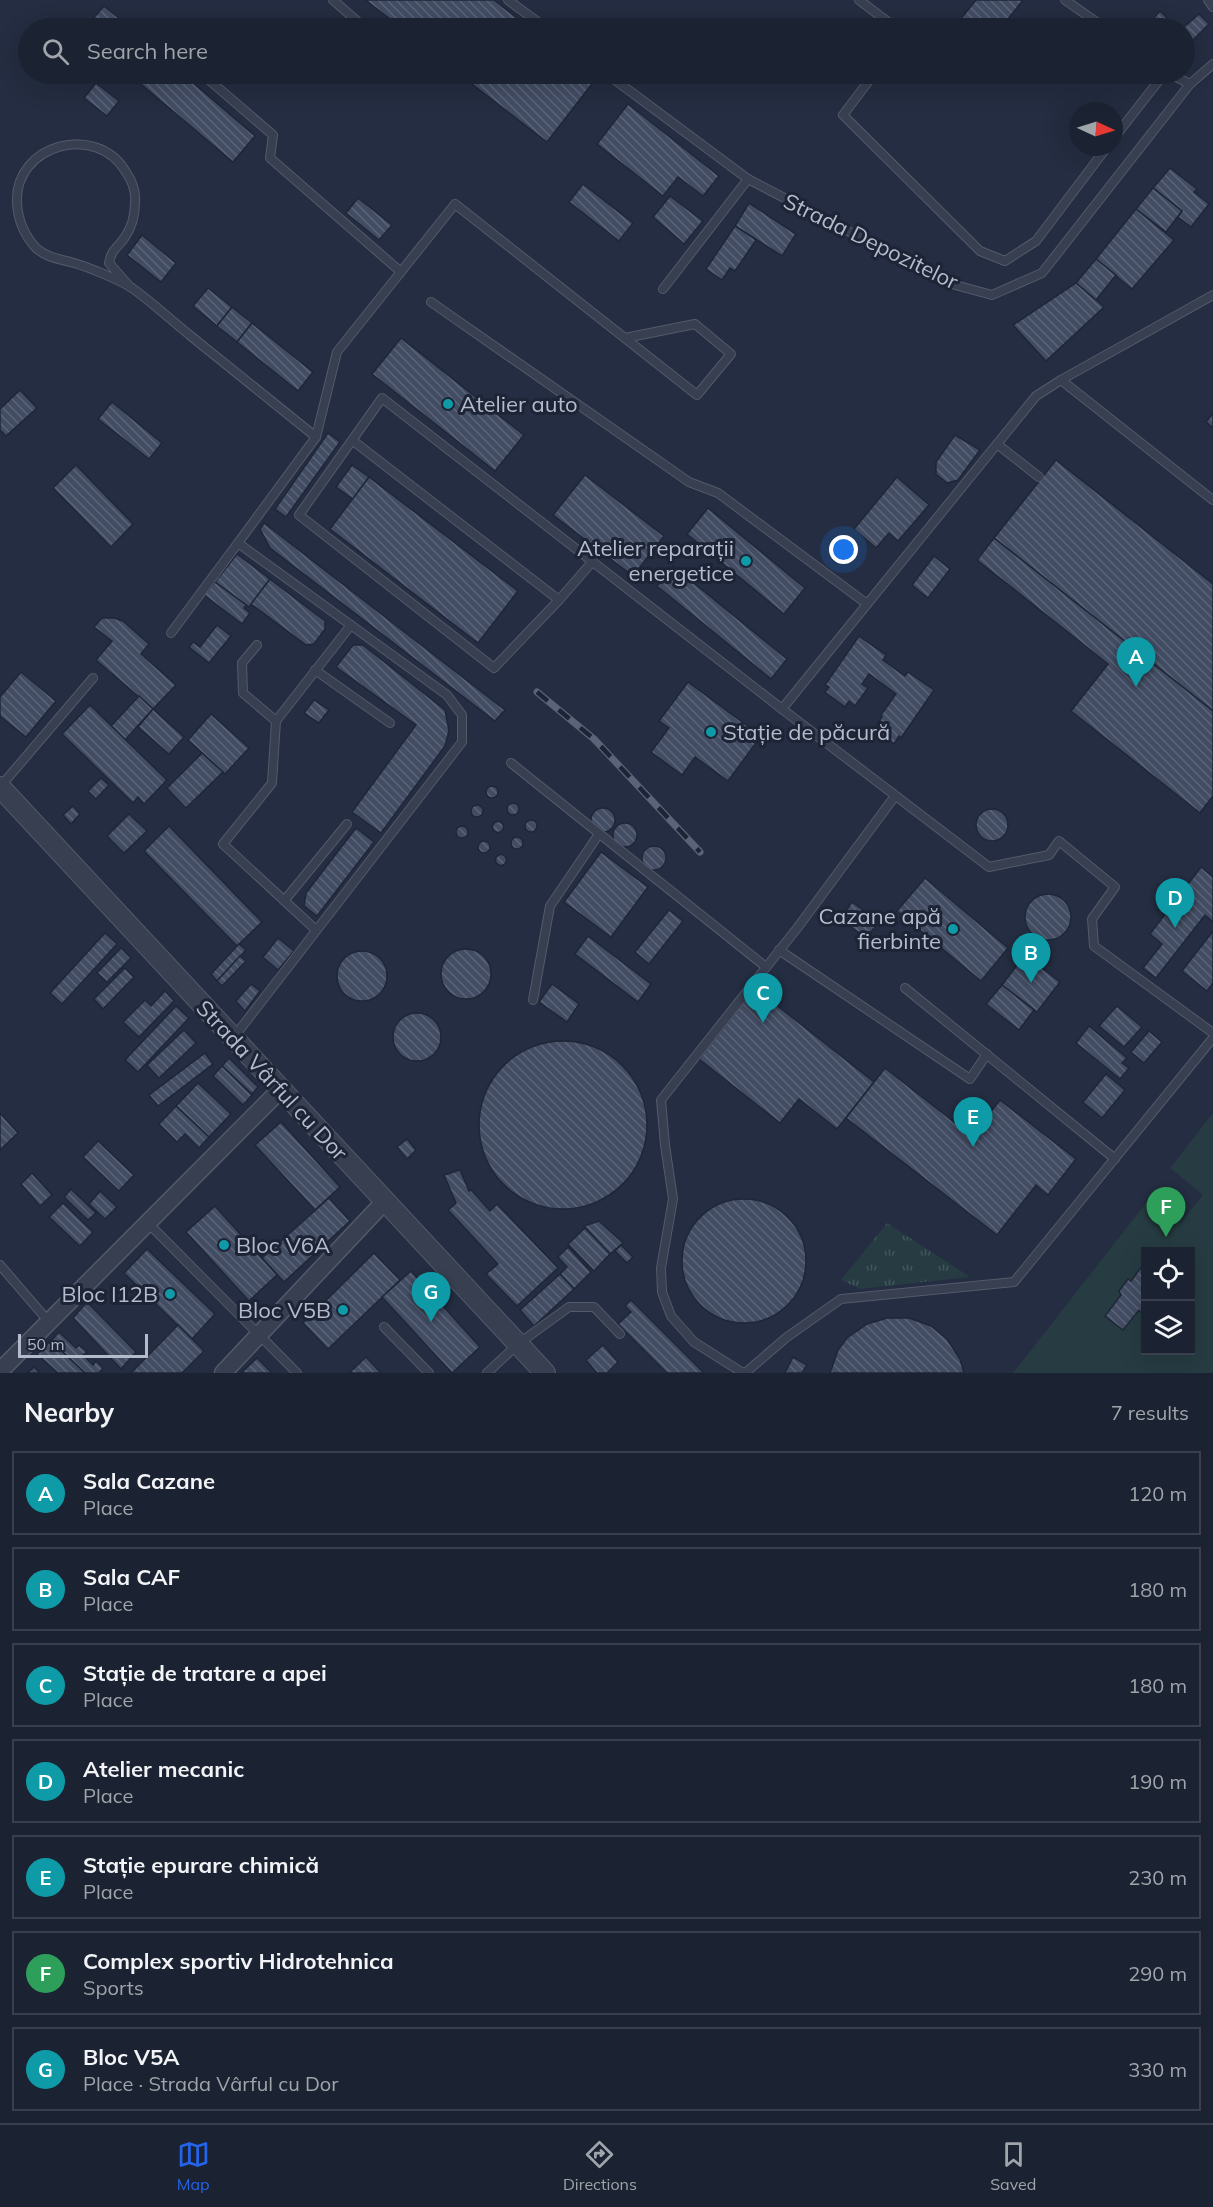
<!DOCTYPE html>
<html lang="en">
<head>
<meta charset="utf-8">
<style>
	:root { --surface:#1b2231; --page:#242a39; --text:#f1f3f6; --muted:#a0a4ab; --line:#393f4d; --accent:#2563eb }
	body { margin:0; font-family:Mulish,sans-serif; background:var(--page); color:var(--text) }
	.controls { position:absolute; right:18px; bottom:18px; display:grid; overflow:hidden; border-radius:0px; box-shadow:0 6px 24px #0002 }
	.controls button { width:54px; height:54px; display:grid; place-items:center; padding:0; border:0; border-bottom:2px solid var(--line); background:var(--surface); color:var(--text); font:30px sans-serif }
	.compass { position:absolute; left:1069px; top:102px; width:54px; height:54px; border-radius:50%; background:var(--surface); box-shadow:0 6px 24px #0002; rotate:94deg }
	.scale { position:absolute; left:18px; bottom:15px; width:130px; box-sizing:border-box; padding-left:6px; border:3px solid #b4bbcb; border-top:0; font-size:16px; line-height:21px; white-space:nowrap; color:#b4bbcb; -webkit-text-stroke:4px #1d2436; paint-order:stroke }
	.you { position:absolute; left:844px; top:550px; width:21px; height:21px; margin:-15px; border:4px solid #fff; border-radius:50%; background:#1a73e8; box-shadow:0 0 0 9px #1a73e833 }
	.badge { display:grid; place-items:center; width:39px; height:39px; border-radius:50%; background:var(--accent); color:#fff; font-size:20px; font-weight:700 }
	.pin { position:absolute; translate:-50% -50px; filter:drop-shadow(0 2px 3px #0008) }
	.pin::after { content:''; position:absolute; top:32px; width:21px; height:18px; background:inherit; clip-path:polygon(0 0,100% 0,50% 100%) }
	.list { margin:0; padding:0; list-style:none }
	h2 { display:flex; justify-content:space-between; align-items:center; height:78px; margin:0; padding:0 24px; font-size:26px }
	h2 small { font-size:20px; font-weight:400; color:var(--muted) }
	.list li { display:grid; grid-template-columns:39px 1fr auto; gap:18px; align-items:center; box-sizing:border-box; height:84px; margin:0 12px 12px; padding:0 12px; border:2px solid var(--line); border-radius:0px }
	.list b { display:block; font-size:22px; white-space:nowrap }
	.list p { margin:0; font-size:20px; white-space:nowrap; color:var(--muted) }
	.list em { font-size:20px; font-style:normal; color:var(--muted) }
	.icon { flex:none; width:33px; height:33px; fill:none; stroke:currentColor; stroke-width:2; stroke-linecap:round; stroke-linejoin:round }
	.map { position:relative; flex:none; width:1213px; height:1373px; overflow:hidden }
	.search { position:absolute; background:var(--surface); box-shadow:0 6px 24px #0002; left:18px; right:18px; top:18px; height:66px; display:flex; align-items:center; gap:15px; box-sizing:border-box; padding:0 21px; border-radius:33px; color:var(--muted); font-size:22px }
	.sheet { height:750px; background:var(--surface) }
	nav { display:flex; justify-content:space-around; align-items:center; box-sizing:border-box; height:84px; border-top:2px solid var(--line); background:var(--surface); font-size:16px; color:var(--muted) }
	nav a { display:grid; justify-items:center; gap:3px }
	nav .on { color:var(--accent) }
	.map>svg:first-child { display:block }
	.grass { fill:url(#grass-tufts) }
	.pitch { fill:#263c42; fill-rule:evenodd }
	.building { fill:url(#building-back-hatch); stroke:#1f2638; stroke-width:1.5 }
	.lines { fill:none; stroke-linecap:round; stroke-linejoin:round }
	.service-casing { stroke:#535a6b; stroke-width:10 }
	.minor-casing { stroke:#535a6b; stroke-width:19 }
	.tertiary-casing { stroke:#535a6b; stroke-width:22 }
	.service { stroke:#383f51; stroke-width:8 }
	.minor { stroke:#383f51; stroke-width:16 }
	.tertiary { stroke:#383f51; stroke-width:20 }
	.rail-casing { stroke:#5a6378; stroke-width:7 }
	.rail { stroke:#1d2436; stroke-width:4.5; stroke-dasharray:14; stroke-linecap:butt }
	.culture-dot { fill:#0f9aa8; stroke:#1d2436; stroke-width:2 }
	.labels { text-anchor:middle; stroke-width:6; stroke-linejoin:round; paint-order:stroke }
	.street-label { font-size:22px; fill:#b4bbcb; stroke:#1d2436 }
	.poi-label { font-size:22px; fill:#b4bbcb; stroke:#1d2436; text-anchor:end }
</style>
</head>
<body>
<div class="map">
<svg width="1213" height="1373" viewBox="0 0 1213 1373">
	<defs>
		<pattern id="grass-tufts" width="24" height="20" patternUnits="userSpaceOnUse" patternTransform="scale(1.5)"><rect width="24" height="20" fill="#263c42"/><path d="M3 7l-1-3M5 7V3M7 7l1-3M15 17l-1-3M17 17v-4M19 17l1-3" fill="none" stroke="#43565c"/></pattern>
		<pattern id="building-back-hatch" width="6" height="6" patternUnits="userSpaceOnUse" patternTransform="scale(1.5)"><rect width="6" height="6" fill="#424c63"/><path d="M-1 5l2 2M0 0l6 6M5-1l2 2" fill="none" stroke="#5b6478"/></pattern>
	</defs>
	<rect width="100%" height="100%" fill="#242d41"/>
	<polygon class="grass" points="887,1223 970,1277 860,1289 841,1280"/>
	<path class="pitch" d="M1213,1113v260h-200l136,-174 31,24 23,-28 -33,-27zM1146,1252h44v98h-44z"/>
	<g class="building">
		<polygon points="365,0 494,0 530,28 402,28"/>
		<polygon points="976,0 1023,0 1001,28 969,28 959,21"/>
		<polygon points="104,6 131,28 85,28"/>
		<polygon points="1160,11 1177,28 1145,28"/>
		<polygon points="1199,14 1209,24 1184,49 1184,28 1183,28"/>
		<polygon points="129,74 183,74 255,136 233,162"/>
		<polygon points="459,74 588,74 595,80 547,142"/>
		<polygon points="96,83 119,101 107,116 84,98"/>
		<polygon points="628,104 719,176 703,196 678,177 663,196 597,144"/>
		<polygon points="1170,168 1197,189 1194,192 1209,204 1191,227 1178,217 1182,211 1153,188"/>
		<polygon points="583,184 633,223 619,241 569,202"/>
		<polygon points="1153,188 1182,211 1166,232 1136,209"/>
		<polygon points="670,196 703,221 684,244 653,217"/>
		<polygon points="358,198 392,225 379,240 346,213"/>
		<polygon points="749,203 796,234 782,256 735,226"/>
		<polygon points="1136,209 1174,240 1132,289 1096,259"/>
		<polygon points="735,226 756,240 735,271 730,268 722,280 706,269"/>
		<polygon points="142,235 176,263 161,282 127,255"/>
		<polygon points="1096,259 1116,275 1096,300 1076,283"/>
		<polygon points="1076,283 1104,307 1046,361 1013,325"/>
		<polygon points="208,288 232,307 217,326 193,306"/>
		<polygon points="232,307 252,323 237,342 217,326"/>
		<polygon points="252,323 313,372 298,391 237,342"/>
		<polygon points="401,338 524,435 495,471 372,374"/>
		<polygon points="20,390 37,408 6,436 0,430 0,409"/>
		<polygon points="112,402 162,443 149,459 98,419"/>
		<polygon points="1213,413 1213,428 1206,422"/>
		<polygon points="328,433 340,442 286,517 275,509"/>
		<polygon points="955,435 980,450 958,480 947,483 936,474 936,462"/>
		<polygon points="1056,460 1213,584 1213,711 994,538"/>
		<polygon points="76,465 133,524 111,547 53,488"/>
		<polygon points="352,465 369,477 353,499 336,487"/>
		<polygon points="585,475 664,536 633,576 553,515"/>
		<polygon points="369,477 518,591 478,643 330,529"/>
		<polygon points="897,477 929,505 898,541 889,533 876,548 854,529"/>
		<polygon points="708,508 805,588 784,614 687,534"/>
		<polygon points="264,523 505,710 495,721 270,548 260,529"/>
		<polygon points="994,538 1213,711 1213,796 1200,813 1071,711 1108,664 977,560"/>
		<polygon points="237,554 270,579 249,607 215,582"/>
		<polygon points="934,556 950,569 928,598 912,585"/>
		<polygon points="673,566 787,659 771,679 657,586"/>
		<polygon points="270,579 325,621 325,629 314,644 306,645 251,604"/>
		<polygon points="215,582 246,605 244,608 250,613 242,624 204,595"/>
		<polygon points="102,618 114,618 123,621 149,644 141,654 176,685 153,709 96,660 112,641 94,627"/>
		<polygon points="217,625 231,636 209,663 189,647 193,642 200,647"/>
		<polygon points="859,636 886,655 883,660 905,676 908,672 934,690 901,738 899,736 894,744 874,730 882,717 881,715 896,694 869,674 862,684 868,688 855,706 849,701 845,707 825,692 829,687 825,685"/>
		<polygon points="353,645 363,645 445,710 449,731 445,746 381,833 352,812 416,725 336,667"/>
		<polygon points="21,672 56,701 26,737 0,716 0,697"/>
		<polygon points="688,682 761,736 728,781 695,757 682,775 651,752 669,728 659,721"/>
		<polygon points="139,696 153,709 125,740 111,726"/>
		<polygon points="314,700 329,710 319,723 304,713"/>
		<polygon points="90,705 167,780 144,804 138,797 133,803 62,734"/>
		<polygon points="153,709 184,737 169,754 138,727"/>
		<polygon points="211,714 249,748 225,774 188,740"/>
		<polygon points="202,753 223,772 186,808 167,788"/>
		<polygon points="101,778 109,785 96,799 88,791"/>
		<circle cx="492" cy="792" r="6"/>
		<circle cx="513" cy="809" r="6"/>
		<circle cx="477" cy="811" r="6"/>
		<polygon points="73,806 80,814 71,824 63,815"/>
		<circle cx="603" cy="820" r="12"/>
		<circle cx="992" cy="825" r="16"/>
		<polygon points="129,814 147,831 124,853 107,836"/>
		<circle cx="531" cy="826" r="6"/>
		<circle cx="498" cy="827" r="5.5"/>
		<circle cx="625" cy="835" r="12"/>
		<polygon points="169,826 262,922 237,946 144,851"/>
		<circle cx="462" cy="832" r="6"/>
		<polygon points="356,828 374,842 317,916 304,906 306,893"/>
		<circle cx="517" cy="843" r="6"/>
		<circle cx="484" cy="847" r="6"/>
		<circle cx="654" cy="858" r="12"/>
		<polygon points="601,852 648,887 611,937 564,902"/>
		<circle cx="501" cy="860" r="5.5"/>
		<polygon points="1201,867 1213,877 1213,922 1205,915 1156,978 1143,968 1162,944 1150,934"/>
		<polygon points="925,878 1008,948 981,981 897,911"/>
		<circle cx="1048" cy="917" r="23"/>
		<polygon points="852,902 879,922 866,938 840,919"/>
		<polygon points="669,910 683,921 649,964 635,952"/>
		<polygon points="1213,931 1213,983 1207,991 1182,971"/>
		<polygon points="105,933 117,944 62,1004 50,993"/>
		<polygon points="588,936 651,984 638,1002 575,954"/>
		<polygon points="278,938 294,951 278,970 263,957"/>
		<polygon points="239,944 246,950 217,981 211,974"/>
		<polygon points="121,948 131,958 107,982 97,973"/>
		<circle cx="466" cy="974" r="25"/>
		<circle cx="362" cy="976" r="25"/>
		<polygon points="1025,955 1060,982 1037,1012 1002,985"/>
		<polygon points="240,956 246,961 222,986 217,981"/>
		<polygon points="125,968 134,977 103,1009 94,999"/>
		<polygon points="251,984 260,991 245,1011 236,1001"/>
		<polygon points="552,984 579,1004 567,1022 539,1002"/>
		<polygon points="1002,985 1034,1010 1019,1030 986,1004"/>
		<polygon points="755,988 874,1082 837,1129 799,1099 780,1123 699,1059"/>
		<polygon points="165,991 174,1001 139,1037 123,1022 145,1000 151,1006"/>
		<polygon points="176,1006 189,1018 138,1072 125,1060"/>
		<polygon points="1117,1006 1142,1027 1124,1047 1099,1026"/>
		<circle cx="417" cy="1037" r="24"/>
		<polygon points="1089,1026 1127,1058 1122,1063 1129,1068 1120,1079 1076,1043"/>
		<polygon points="184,1030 196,1043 159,1078 147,1065"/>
		<polygon points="1149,1031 1162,1042 1144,1063 1131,1052"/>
		<circle cx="563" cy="1125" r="84"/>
		<polygon points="205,1053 213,1064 158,1106 149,1095"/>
		<polygon points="229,1058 258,1087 252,1094 222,1066"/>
		<polygon points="222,1066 252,1095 243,1105 213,1076"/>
		<polygon points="885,1068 972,1136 1000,1100 1076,1159 1048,1195 1036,1185 997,1235 846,1118"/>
		<polygon points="1106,1074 1125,1090 1102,1118 1083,1102"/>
		<polygon points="198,1083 231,1114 209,1137 176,1106"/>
		<polygon points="176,1106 209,1137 199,1148 185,1134 177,1142 159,1124"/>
		<polygon points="0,1113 18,1133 0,1150"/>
		<polygon points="281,1122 340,1187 315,1210 255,1145"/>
		<polygon points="407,1139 416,1150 407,1159 397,1147"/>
		<polygon points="98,1141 134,1175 119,1191 83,1157"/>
		<polygon points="460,1170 469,1191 471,1190 490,1211 497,1204 558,1268 517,1306 486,1274 498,1264 448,1210 456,1203 444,1175"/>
		<polygon points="32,1173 52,1195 40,1206 21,1184"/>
		<polygon points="71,1189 96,1213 88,1220 64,1197"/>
		<polygon points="100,1191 117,1207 105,1219 89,1204"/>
		<polygon points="329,1198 350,1221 284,1282 262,1258"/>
		<circle cx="744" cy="1261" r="62"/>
		<polygon points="63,1203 93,1232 80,1246 49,1217"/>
		<polygon points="215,1206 277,1275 249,1301 186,1232"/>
		<polygon points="599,1221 623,1243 610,1254 584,1226"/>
		<polygon points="585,1228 610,1254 594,1271 568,1244"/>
		<polygon points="621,1245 633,1257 627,1263 615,1251"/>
		<polygon points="568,1247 591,1272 574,1289 560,1274 567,1267 558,1257"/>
		<polygon points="147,1249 215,1314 192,1339 124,1273"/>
		<polygon points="374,1253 400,1280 328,1349 303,1323"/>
		<polygon points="1145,1262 1146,1311 1143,1314 1139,1310 1123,1330 1105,1316 1121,1295 1119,1291 1128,1279 1131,1281"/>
		<polygon points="411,1271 480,1347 452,1373 382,1297"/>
		<polygon points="560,1274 574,1289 534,1326 520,1310"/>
		<polygon points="631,1300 704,1373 667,1373 618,1324 631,1312 625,1306"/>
		<polygon points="87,1302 136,1352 121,1369 73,1318"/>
		<polygon points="887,1318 909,1318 931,1326 947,1339 960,1359 964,1373 830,1373 838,1350 847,1338 867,1324"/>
		<polygon points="178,1325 204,1351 182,1373 131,1373"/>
		<polygon points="59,1332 76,1348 79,1345 87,1352 83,1355 93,1365 96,1361 103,1368 99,1373 85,1373 51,1341"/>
		<polygon points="51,1341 85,1373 58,1373 37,1354"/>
		<polygon points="603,1345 618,1362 607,1373 597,1373 586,1360"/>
		<polygon points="366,1357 381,1373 349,1373"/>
		<polygon points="793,1357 807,1365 802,1373 785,1373"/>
		<polygon points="257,1358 272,1373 241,1373"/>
		<polygon points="34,1367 40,1373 28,1373"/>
	</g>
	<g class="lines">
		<defs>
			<g id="service">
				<polyline points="333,0 365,28"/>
				<polyline points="508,0 546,28"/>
				<polyline points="859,0 896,28"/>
				<polyline points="1065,0 1105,28"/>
				<polyline points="1208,0 1213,7"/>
				<polyline points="202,74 273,135 270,158 401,272"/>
				<polyline points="607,74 748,179 948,283 992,295 1042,273 1190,84 1213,64"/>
				<polyline points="874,74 843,115 980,251 1005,261 1036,241 1107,147"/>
				<polyline points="1170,74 1190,84"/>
				<polyline points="1114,138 1164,74"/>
				<path d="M130,287l-21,-24c3,-15 9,-15 16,-26 7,-10 10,-23 10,-35 1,-10 -3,-21 -9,-30 -29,-50 -112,-28 -109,31 1,18 7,32 19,45 11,10 24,11 38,15 14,4 46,17 58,25 21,15 40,33 60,49 41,33 83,67 124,100"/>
				<polyline points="663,289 748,179"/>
				<polyline points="431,302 689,482 718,493 867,604"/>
				<polyline points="1061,380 1213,295"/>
				<polyline points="352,440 559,600 494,668 299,515 382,398 782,709"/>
				<polyline points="997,444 1039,477"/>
				<polyline points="1213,500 1061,380 1036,396 782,709 989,867 1049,855 1059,841 1115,887 1092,919 1094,946 1213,1033"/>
				<polyline points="559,600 593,561"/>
				<polyline points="171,633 238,543"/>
				<polyline points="257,645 242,663 243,693 276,721 272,783 223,844 316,930"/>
				<polyline points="315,670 390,723"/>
				<polyline points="276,721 351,625"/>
				<polyline points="511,763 766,967"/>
				<polyline points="0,787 93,678"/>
				<polyline points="284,901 347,824"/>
				<polyline points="779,950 970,1079 987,1054"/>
				<polyline points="905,988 1115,1159"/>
				<polyline points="533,1000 550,906 599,834"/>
				<polyline points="234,1037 462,742 462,715 447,695 238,543 316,437 337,352 455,204 697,395 731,354 695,324 625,338"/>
				<polyline points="149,1224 297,1373"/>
				<polyline points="0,1265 49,1322"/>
				<polyline points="384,1327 429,1373"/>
				<polyline points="487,1373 518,1344 569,1307 594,1307 620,1334"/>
				<polyline points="743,1373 694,1342 671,1316 662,1292 661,1268 673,1199 665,1145 661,1100 798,927 895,796"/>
				<polyline points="745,1373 787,1337 841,1299 1014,1282 1213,1038"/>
			</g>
			<g id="minor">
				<polyline points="0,1371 281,1089"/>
				<polyline points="223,1373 385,1201"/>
			</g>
			<polyline id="tertiary" points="0,787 545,1373"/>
		</defs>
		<use href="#service" class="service-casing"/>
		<use href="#minor" class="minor-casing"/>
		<use href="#tertiary" class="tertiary-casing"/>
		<use href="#service" class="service"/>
		<use href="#minor" class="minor"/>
		<use href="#tertiary" class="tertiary"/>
		<defs>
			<polyline id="rail" points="537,692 594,739 700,852"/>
		</defs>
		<use href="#rail" class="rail-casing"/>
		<use href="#rail" class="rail"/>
	</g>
	<g class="culture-dot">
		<circle cx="448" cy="404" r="6"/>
		<circle cx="746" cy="561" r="6"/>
		<circle cx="711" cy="732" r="6"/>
		<circle cx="953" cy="929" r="6"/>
		<circle cx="224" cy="1245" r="6"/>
		<circle cx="170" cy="1294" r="6"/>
		<circle cx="343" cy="1310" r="6"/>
	</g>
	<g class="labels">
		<g class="street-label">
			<text transform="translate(871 241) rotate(26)" y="8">Strada Depozitelor</text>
			<text transform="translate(272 1080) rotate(47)" y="8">Strada Vârful cu Dor</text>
		</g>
		<g class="poi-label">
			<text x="460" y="412" text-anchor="start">Atelier auto</text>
			<text x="734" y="556">Atelier reparații<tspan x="734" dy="25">energetice</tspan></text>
			<text x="723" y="740" text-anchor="start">Stație de păcură</text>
			<text x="941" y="924">Cazane apă<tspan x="941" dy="25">fierbinte</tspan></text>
			<text x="236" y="1253" text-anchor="start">Bloc V6A</text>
			<text x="158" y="1302">Bloc I12B</text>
			<text x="331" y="1318">Bloc V5B</text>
		</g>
	</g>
</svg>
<div class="controls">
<button><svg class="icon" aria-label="locate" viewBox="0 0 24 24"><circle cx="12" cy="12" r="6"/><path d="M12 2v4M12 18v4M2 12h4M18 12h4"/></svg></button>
<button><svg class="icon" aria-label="layers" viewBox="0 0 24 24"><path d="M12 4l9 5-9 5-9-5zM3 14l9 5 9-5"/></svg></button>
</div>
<svg class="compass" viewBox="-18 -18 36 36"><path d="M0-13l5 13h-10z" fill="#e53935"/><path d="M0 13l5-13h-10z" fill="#a0a4ab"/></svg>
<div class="scale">50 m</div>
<div class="you"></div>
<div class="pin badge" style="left:1136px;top:687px;background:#0f9aa8">A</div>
<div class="pin badge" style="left:1031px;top:983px;background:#0f9aa8">B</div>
<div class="pin badge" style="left:763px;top:1023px;background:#0f9aa8">C</div>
<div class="pin badge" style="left:1175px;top:928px;background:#0f9aa8">D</div>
<div class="pin badge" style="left:973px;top:1147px;background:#0f9aa8">E</div>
<div class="pin badge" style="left:1166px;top:1237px;background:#2e9e5b">F</div>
<div class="pin badge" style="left:431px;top:1322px;background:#0f9aa8">G</div>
<div class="search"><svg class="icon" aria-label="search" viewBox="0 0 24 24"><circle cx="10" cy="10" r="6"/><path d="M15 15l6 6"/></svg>Search here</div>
</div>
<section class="sheet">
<h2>Nearby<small>7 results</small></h2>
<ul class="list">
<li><span class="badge" style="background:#0f9aa8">A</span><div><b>Sala Cazane</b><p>Place</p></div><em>120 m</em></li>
<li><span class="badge" style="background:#0f9aa8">B</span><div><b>Sala CAF</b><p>Place</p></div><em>180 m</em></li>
<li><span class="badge" style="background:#0f9aa8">C</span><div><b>Stație de tratare a apei</b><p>Place</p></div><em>180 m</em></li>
<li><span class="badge" style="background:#0f9aa8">D</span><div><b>Atelier mecanic</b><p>Place</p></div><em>190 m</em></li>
<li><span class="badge" style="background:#0f9aa8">E</span><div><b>Stație epurare chimică</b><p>Place</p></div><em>230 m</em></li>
<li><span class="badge" style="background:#2e9e5b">F</span><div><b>Complex sportiv Hidrotehnica</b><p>Sports</p></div><em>290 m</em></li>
<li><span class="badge" style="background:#0f9aa8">G</span><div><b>Bloc V5A</b><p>Place · Strada Vârful cu Dor</p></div><em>330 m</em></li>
</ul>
</section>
<nav>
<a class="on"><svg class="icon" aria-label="map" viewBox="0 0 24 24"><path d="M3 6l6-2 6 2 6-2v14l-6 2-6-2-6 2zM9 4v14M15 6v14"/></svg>Map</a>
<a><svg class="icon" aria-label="directions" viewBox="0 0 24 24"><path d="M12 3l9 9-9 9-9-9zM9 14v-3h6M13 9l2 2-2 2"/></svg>Directions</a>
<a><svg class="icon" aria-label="saved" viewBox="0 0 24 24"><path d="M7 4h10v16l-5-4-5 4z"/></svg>Saved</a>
</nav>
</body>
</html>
